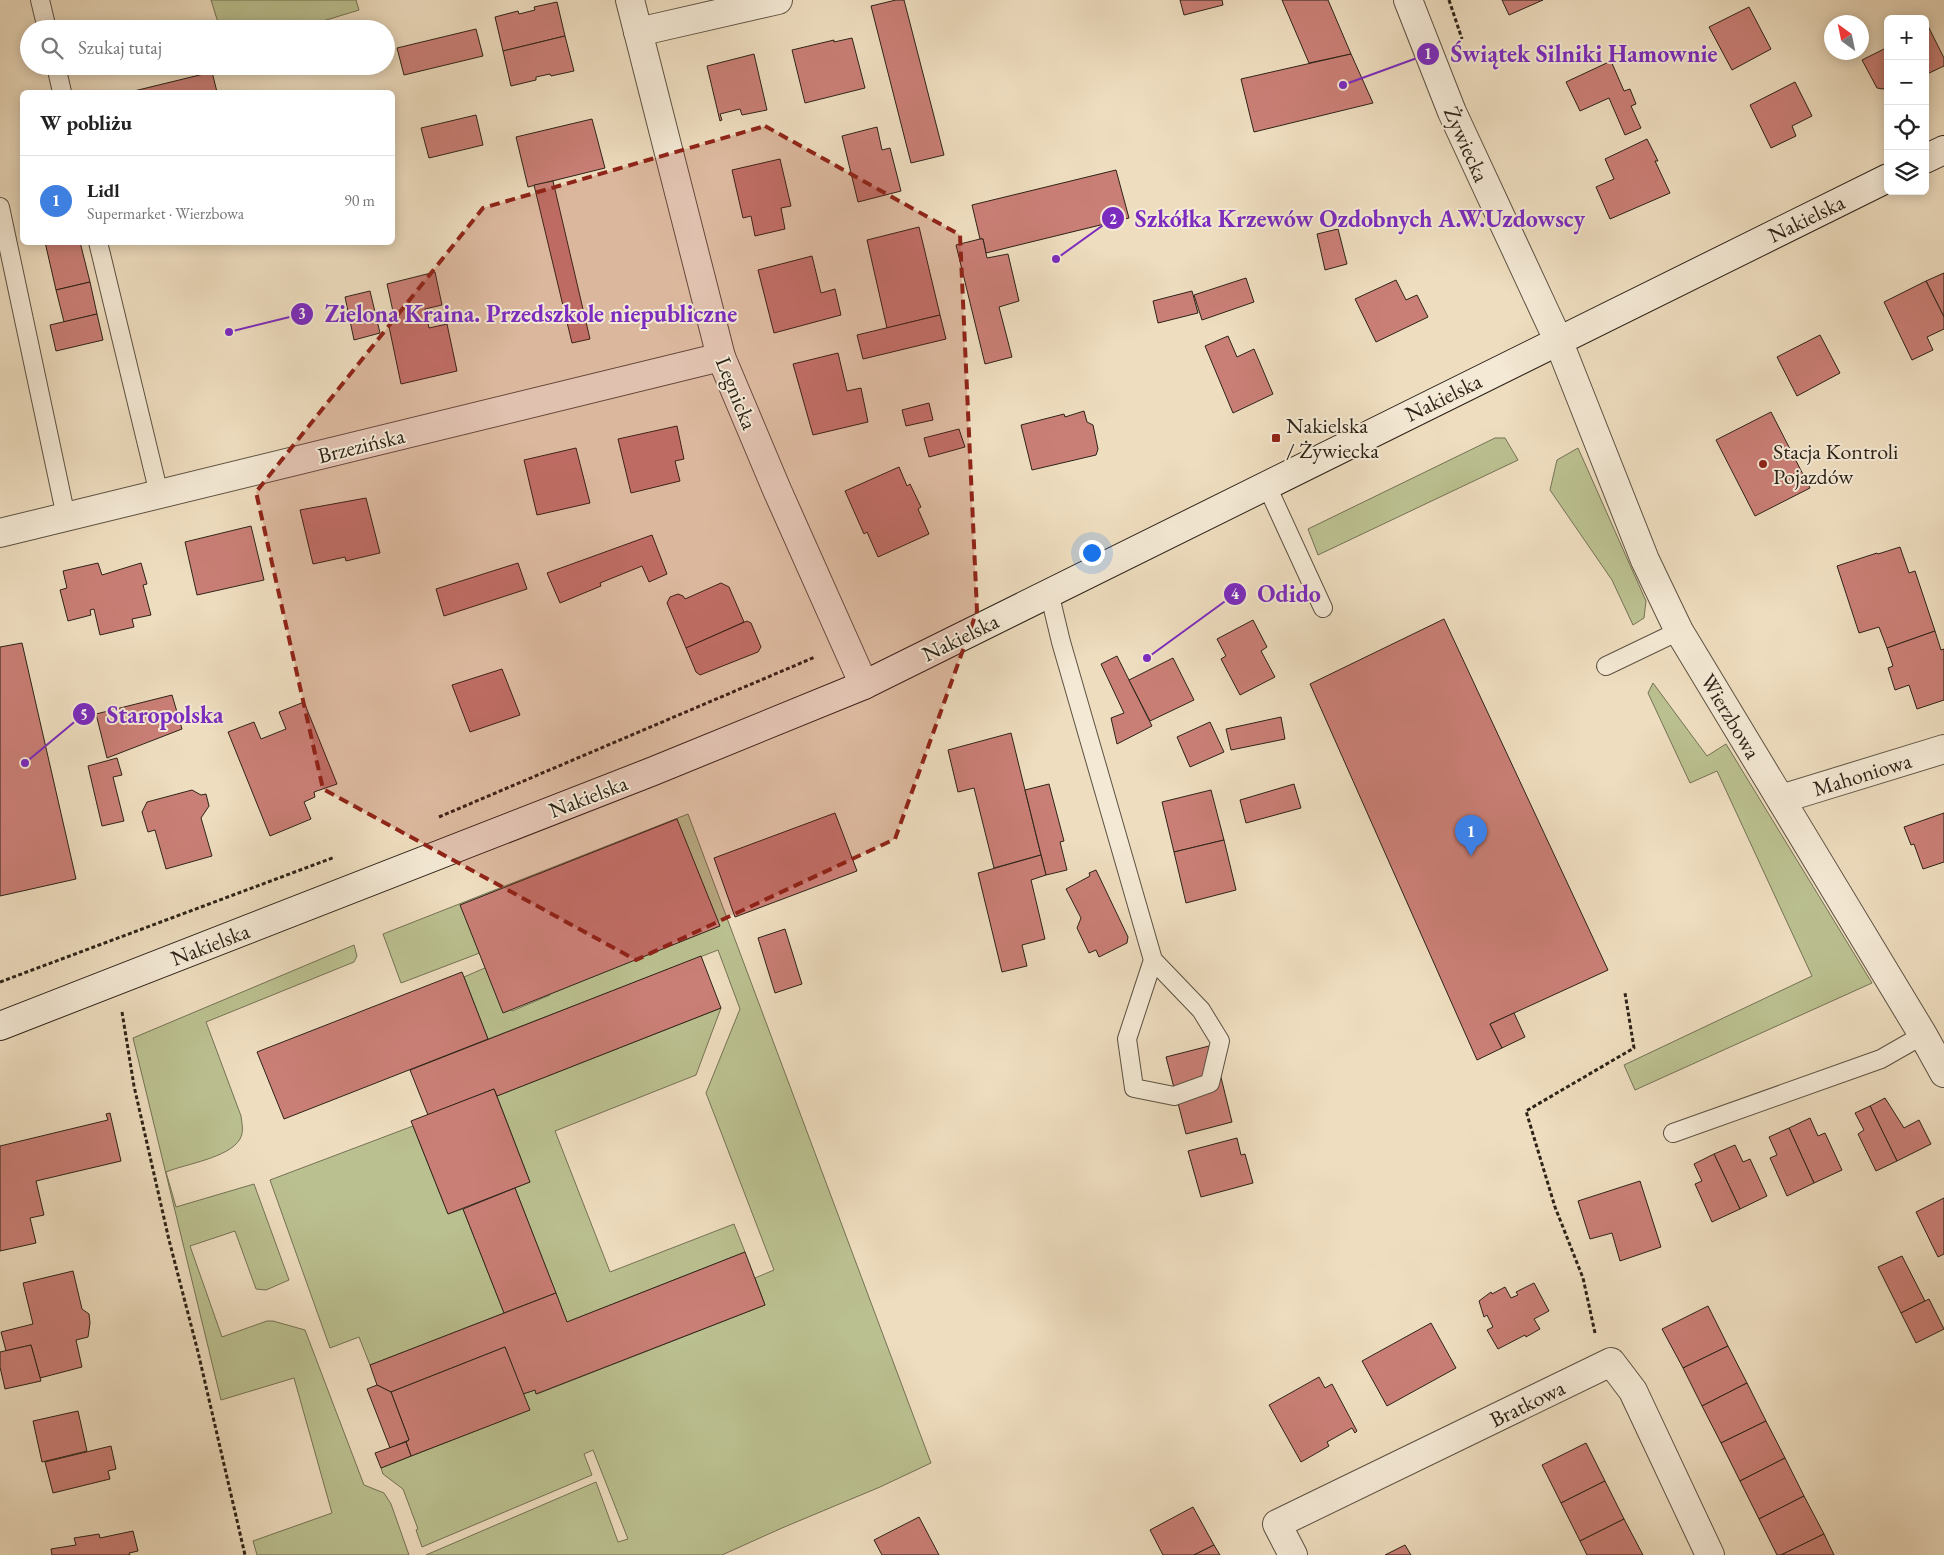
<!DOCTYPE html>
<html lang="pl">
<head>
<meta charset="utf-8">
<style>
	:root { --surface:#fff; --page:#f6f6f6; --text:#222; --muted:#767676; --line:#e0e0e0; --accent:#0f766e }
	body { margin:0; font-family:"EB Garamond",serif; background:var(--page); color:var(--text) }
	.controls { position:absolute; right:15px; top:15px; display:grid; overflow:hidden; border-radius:8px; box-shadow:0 2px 12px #0003 }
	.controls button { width:45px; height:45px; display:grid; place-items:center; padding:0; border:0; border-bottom:1px solid var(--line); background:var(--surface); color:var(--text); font:25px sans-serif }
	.compass { position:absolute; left:1824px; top:15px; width:45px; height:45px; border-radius:50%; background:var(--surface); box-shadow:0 2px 12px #0003; rotate:327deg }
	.you { position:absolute; left:1091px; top:552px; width:18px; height:18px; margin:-12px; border:4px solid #fff; border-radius:50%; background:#1a73e8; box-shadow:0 0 0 8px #1a73e833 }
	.badge { display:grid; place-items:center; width:32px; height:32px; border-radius:50%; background:var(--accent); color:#fff; font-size:16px; font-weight:700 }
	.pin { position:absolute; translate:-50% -41px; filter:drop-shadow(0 1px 2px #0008) }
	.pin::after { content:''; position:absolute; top:26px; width:18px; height:15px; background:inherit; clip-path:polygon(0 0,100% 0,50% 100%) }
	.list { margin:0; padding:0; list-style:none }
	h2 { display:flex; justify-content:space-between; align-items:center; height:65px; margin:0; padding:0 20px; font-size:21px }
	h2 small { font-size:16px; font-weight:400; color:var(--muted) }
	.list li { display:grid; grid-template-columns:32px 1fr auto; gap:15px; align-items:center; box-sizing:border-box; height:90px; padding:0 20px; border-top:1px solid var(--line) }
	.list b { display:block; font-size:19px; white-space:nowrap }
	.list p { margin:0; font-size:16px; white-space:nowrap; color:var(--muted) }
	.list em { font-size:16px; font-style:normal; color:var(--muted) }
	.icon { flex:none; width:28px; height:28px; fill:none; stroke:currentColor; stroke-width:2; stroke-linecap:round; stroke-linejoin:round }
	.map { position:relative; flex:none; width:1944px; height:1555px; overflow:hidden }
	.search { position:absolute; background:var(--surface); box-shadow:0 2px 12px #0003; left:20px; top:20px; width:375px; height:55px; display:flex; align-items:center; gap:12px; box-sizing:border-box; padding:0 18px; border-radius:28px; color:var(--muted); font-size:19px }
	.panel { position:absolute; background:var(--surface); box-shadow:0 2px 12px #0003; left:20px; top:90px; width:375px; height:155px; border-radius:8px }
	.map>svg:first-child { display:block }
	.green { fill:#bbc090; stroke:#747254 }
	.building { fill:#ca7f76; stroke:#2d2318 }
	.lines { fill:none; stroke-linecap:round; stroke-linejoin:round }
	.service-casing { stroke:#5d5242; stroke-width:20 }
	.minor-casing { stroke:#5d5242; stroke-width:30 }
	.tertiary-casing { stroke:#5d5242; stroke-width:30 }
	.secondary-casing { stroke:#2d2318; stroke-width:30 }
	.path { stroke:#2d2318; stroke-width:3; stroke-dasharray:4 2.5; stroke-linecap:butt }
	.service { stroke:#f4e9d5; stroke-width:18 }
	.minor { stroke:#f4e9d5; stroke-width:28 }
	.tertiary { stroke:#f4e9d5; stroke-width:28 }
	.secondary { stroke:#f4e9d5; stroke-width:28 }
	.marked { fill:#8f2418; fill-opacity:0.2; stroke:#8f2418; stroke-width:4; stroke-dasharray:10 6; stroke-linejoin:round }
	.poi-dot { fill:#8f2418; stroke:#f4e9d5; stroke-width:2 }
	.labels { text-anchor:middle; stroke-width:4; stroke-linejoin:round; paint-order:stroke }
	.street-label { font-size:22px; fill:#2d2318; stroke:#f4e9d5 }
	.poi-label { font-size:22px; fill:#2d2318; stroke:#f4e9d5; text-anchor:start }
	.leader { fill:none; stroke:#7b2cbf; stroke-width:2 }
	.callout-dot { fill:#7b2cbf; stroke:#f4e9d5; stroke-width:2 }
	.mark-label { font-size:15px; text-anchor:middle; font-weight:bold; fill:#fff }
	.callout-label { font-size:24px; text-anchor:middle; font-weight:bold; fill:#7b2cbf; stroke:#f4e9d5; stroke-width:4; stroke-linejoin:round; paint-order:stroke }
</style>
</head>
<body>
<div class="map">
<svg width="1944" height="1555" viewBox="0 0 1944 1555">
	<rect width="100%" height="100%" fill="#eeddbf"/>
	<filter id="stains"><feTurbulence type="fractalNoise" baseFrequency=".004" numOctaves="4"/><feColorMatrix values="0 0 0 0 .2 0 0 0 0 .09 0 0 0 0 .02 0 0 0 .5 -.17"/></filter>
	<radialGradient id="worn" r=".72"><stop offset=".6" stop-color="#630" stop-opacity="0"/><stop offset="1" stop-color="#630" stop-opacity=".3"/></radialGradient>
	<g class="green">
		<polygon points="211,0 356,0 359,10 297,29 220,29"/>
		<polygon points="1495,438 1505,438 1518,460 1318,555 1308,529"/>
		<polygon points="1578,448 1646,601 1644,618 1633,625 1612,580 1550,490 1557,460"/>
		<polygon points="1653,683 1707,756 1726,744 1872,983 1635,1090 1624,1065 1812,976 1717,771 1690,783 1648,693"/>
		<polygon points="688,814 931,1463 880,1487 782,1528 722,1555 426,1555 596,1482 618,1542 628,1539 593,1450 584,1454 592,1475 422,1547 416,1530 418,1529 403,1489 383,1474 381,1468 529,1410 523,1394 535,1390 537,1394 765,1305 755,1278 774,1270 706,1093 740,1009 718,950 488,1039 464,977 494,964 512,1011 550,995 541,974 519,938 401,983 383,934"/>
		<path d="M354,945l3,11 -3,6 -148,60 35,94c1,8 3,16 -1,23 -11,19 -55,25 -74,33l10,35 78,-23 35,96 -23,10 -10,-1 -21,-58 -45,15 32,91 45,-16h6l32,9 59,155 20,8 7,11 18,51h-152l-4,-14 79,-28 -38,-135 -73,22 -88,-362z"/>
		<polygon points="721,1008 696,1075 555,1131 610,1272 734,1224 745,1252 567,1322 515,1188 530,1182 497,1096"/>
		<polygon points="413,1126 448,1214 463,1209 504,1313 370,1365 359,1337 330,1348 270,1180"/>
	</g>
	<g class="building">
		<polygon points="896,0 904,0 944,155 911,163 871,6"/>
		<polygon points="1180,0 1222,0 1223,5 1184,15"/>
		<polygon points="1282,0 1328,0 1351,54 1309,63"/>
		<polygon points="1502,0 1543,0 1509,15"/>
		<polygon points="557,2 565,36 503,51 495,17 518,11 519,14 535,10 534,7"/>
		<polygon points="1749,7 1771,49 1732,70 1709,27"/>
		<polygon points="1925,20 1944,58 1944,66 1925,75"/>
		<polygon points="476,29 483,56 404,75 397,48"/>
		<polygon points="565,36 574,71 551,76 550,74 536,77 536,80 511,86 503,51"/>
		<polygon points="852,38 865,88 805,103 792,50 834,40 834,42"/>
		<polygon points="1888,47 1888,86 1883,89 1877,88 1862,60"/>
		<polygon points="754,54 767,110 742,115 740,109 720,114 722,120 720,121 707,66"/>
		<polygon points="1351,54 1373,103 1254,132 1241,79"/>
		<polygon points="1611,61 1624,91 1630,89 1636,104 1631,106 1641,128 1625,135 1609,98 1580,111 1566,82"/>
		<polygon points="212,72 217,92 134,91"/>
		<polygon points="1795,82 1812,116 1792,126 1796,136 1771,148 1750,105"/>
		<polygon points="476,115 483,145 429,158 421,128"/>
		<polygon points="592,119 605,168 528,187 516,137"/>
		<polygon points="877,127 882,150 890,148 901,191 858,202 842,136"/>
		<polygon points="1647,139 1658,161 1655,161 1670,193 1610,219 1596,187 1614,179 1605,159"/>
		<polygon points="780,159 791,206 781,208 785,229 755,236 751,216 743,218 732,170"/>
		<polygon points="1116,170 1129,218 986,253 983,239 980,239 972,205"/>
		<polygon points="553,181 590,339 572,343 534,185"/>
		<polygon points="919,227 940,315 887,328 867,240"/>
		<polygon points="1338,229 1347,264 1325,270 1317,234"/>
		<polygon points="980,239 983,239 987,258 1008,254 1019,301 999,307 1012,357 985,364 956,245"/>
		<polygon points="45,242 80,242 90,282 56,290"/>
		<polygon points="812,256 821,293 835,289 841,315 774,333 758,270"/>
		<polygon points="435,272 442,305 425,309 429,328 447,324 457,371 401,384 387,317 394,316 387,284"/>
		<polygon points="1944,273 1944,317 1926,281"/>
		<polygon points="1246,278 1254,302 1202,320 1194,295"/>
		<polygon points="1396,280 1406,300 1417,295 1428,317 1376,342 1355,299"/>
		<polygon points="1926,281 1944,317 1944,329 1927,337 1933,350 1912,360 1884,302"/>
		<polygon points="90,282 97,314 64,322 56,290"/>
		<polygon points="370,291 380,333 354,340 345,297"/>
		<polygon points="1192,291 1198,313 1158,323 1153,301"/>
		<polygon points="97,314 103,340 56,351 50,325"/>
		<polygon points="940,315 946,339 863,359 857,335"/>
		<polygon points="1820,335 1840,373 1797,396 1777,357"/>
		<polygon points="1228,336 1237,357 1254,349 1273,394 1233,413 1205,346"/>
		<polygon points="838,353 847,391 861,388 868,422 813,435 793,364"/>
		<polygon points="929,403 933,420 906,426 902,410"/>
		<polygon points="1084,411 1087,422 1093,425 1098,449 1096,455 1032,470 1021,425 1064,414 1065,417"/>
		<polygon points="1771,412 1810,488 1755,516 1716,440"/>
		<polygon points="677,426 684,459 675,461 680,481 631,493 618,439"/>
		<polygon points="959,429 965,447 929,457 924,438"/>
		<polygon points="576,448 590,503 537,515 524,460"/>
		<polygon points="899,467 907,486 910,484 921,507 918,509 929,534 878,557 867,532 864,534 845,491"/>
		<polygon points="366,498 380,553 346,561 345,557 313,564 300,510"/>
		<polygon points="251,526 264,580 197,595 185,542"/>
		<polygon points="652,535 667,574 649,582 642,566 600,583 601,586 560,603 547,573"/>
		<polygon points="1900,547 1909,573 1915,571 1935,631 1887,648 1879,627 1859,633 1837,566 1877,553 1878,554"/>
		<polygon points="98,563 102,575 141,563 147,584 143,585 151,615 132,619 134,627 100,635 94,609 90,610 91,615 68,621 60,590 67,588 63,571"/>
		<polygon points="518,563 527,589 444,616 436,589"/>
		<polygon points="721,583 729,587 744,622 686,648 667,603 670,597 678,594 683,596 685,599"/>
		<polygon points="1444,619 1608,970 1490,1024 1502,1048 1477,1060 1310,684"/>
		<polygon points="1253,620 1267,647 1261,651 1275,677 1240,695 1221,659 1226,656 1217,639"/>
		<polygon points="747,621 751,623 761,647 758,652 700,675 696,672 686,648"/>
		<polygon points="1935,631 1941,650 1944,649 1944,700 1917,709 1909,685 1895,690 1888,668 1893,666 1887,648"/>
		<polygon points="22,643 76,879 0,896 0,647"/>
		<polygon points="1117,656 1152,726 1117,744 1111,718 1124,713 1101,664"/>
		<polygon points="1173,658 1194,700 1150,721 1129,680"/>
		<polygon points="502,669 520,715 470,732 452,685"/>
		<polygon points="172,695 182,729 107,758 96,714"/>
		<polygon points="304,702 337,784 314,792 315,797 304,802 311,819 270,836 228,732 254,722 261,739 286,729 279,712"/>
		<polygon points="1281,717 1285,739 1231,750 1226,729"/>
		<polygon points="1210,722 1224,752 1190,767 1177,737"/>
		<polygon points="1011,733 1041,855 994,868 974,788 958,792 948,750"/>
		<polygon points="117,758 122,775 113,777 124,821 102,826 88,766"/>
		<polygon points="1049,784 1064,841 1060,842 1067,870 1046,875 1025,790"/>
		<polygon points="1294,784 1301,808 1246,823 1240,800"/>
		<polygon points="192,790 201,795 206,794 209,806 201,818 212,856 166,869 155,830 148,832 142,812 147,802"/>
		<polygon points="1211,790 1224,840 1174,852 1162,802"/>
		<polygon points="835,813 857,871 735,917 714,858"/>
		<polygon points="1944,813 1944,862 1923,869 1914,844 1911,845 1904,827"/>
		<polygon points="677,819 720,926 503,1013 460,905"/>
		<polygon points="1224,840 1236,890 1186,903 1174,852"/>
		<polygon points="1041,855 1046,875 1031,880 1045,939 1022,945 1027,966 1002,972 978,873"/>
		<polygon points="1096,870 1128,937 1127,943 1099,957 1096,950 1089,953 1077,928 1081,918 1066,889 1090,876 1089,873"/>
		<polygon points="785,929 802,984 775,993 758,938"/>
		<polygon points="701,956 721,1008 497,1096 494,1089 428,1115 410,1070"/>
		<polygon points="462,972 488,1039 284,1119 257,1052"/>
		<polygon points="1514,1013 1525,1037 1502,1048 1490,1024"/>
		<polygon points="1213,1045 1232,1122 1186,1134 1166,1057"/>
		<polygon points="494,1089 530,1182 448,1214 411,1121"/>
		<polygon points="1885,1098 1904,1128 1919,1120 1931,1144 1897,1161 1870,1106"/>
		<polygon points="1870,1106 1897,1161 1876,1171 1858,1134 1864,1130 1855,1113"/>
		<polygon points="110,1113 121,1161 36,1181 44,1215 30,1218 36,1243 0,1251 0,1146 108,1120 106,1114"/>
		<polygon points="1810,1118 1818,1136 1825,1133 1842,1170 1814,1183 1789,1128"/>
		<polygon points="1789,1128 1814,1183 1787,1196 1770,1158 1777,1155 1769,1137"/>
		<polygon points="1237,1138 1241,1155 1245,1154 1253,1183 1201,1197 1188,1151"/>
		<polygon points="1735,1145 1743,1162 1750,1159 1767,1196 1740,1209 1714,1154"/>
		<polygon points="1714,1154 1740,1209 1712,1222 1695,1184 1702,1181 1694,1164"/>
		<polygon points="1640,1181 1661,1247 1620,1261 1612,1233 1590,1239 1578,1201"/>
		<polygon points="515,1188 556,1293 504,1313 463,1209"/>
		<polygon points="1944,1198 1944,1254 1938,1257 1916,1212"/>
		<polygon points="745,1252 765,1305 536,1394 535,1390 523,1394 505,1347 391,1392 377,1385 370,1365 556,1293 567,1322"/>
		<polygon points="1902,1256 1925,1301 1901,1313 1878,1267"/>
		<polygon points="73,1271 82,1309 89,1314 90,1323 88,1337 76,1340 82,1367 40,1378 31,1345 6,1351 1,1332 33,1324 23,1283"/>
		<polygon points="1534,1283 1549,1311 1534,1319 1540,1329 1526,1337 1525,1335 1498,1349 1487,1330 1493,1327 1487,1315 1484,1317 1479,1301 1491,1292 1492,1294 1505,1287 1511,1298 1518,1295 1516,1292"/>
		<polygon points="1929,1299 1944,1329 1916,1343 1901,1313"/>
		<polygon points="1708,1306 1728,1346 1683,1368 1662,1329"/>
		<polygon points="1431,1323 1456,1368 1387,1406 1362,1361"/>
		<polygon points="31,1345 41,1381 5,1389 0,1367 0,1352"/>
		<polygon points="1728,1346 1747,1383 1702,1406 1683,1368"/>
		<polygon points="505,1347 530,1410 411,1456 406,1442 409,1440 391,1392"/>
		<polygon points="1319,1377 1325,1388 1332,1384 1357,1431 1355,1433 1352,1428 1327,1442 1329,1446 1301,1462 1269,1405"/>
		<polygon points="1747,1383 1766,1421 1721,1443 1702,1406"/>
		<polygon points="377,1385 391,1392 409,1440 390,1448 367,1389"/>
		<polygon points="78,1411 87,1451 42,1462 33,1421"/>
		<polygon points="1766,1421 1785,1458 1740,1481 1721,1443"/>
		<polygon points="406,1442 411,1456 381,1468 375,1453"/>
		<polygon points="1586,1443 1605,1481 1561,1503 1542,1465"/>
		<polygon points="111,1446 116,1469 108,1471 110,1479 53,1493 45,1462"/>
		<polygon points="1785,1458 1804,1496 1759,1519 1740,1481"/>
		<polygon points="1605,1481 1624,1519 1580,1541 1561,1503"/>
		<polygon points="1804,1496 1824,1534 1781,1555 1777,1555 1759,1519"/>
		<polygon points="1193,1507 1214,1545 1194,1555 1163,1555 1150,1530"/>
		<polygon points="919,1517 939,1555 882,1555 874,1540"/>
		<polygon points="1624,1519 1643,1555 1587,1555 1580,1541"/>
		<polygon points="133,1531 138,1551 129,1553 130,1555 52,1555 51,1549 76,1545 74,1538 99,1534 100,1538"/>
		<polygon points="1824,1534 1834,1555 1781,1555"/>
		<polygon points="1214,1545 1220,1555 1194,1555"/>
		<polygon points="1405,1545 1411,1555 1385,1555"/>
	</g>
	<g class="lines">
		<defs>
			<g id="service">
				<polyline points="40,0 47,29"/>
				<polyline points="56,66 62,92"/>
				<polyline points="0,207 66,517"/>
				<polyline points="98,242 159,494"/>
				<polyline points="1266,484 1323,608"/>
				<polyline points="1049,592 1061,642 1153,960 1201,1010 1220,1041 1210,1083 1174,1096 1134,1088 1127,1039 1153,960"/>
				<polyline points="1606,666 1679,631"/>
				<polyline points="1673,1133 1881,1059 1923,1035"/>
			</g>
			<g id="minor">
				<polyline points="630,0 721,357 777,490 864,685"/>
				<polyline points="1408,0 1452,112 1558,340"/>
				<polyline points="638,32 778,0"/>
				<polyline points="0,533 721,357"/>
				<polyline points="1781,799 1944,749"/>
				<polyline points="1293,1555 1277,1524 1611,1362 1633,1391 1710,1555"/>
			</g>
			<polyline id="tertiary" points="1558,340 1645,560 1679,631 1923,1035 1944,1073"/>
			<g id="secondary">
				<polyline points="1925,159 1944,150"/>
				<polyline points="0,1026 651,772 864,685 1888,178"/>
			</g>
		</defs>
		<use href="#service" class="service-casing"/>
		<use href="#minor" class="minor-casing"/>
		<use href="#tertiary" class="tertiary-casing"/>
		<use href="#secondary" class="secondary-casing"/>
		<g class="path">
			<polyline points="1449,0 1462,39"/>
			<polyline points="439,817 815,657"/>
			<polyline points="0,982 335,857"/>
			<polyline points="122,1012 134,1086 169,1240 198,1352 245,1555"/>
			<polyline points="1595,1333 1583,1278 1555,1207 1526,1111 1634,1048 1625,993"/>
		</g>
		<use href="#service" class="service"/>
		<use href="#minor" class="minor"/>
		<use href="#tertiary" class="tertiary"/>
		<use href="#secondary" class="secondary"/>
	</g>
	<path class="marked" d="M765,126l195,109 17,376 -82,228 -259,121 -313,-171 -67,-297 227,-284z"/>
	<g class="poi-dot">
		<rect x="1271" y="433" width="10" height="10" rx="2.5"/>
		<circle cx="1763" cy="464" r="5"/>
	</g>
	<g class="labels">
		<g class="street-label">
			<text transform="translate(1467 144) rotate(66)" y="8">Żywiecka</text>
			<text transform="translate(1806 218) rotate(-26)" y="8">Nakielska</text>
			<text transform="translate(737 393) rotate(68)" y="8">Legnicka</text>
			<text transform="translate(1443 397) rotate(-26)" y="8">Nakielska</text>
			<text transform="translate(361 445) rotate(-14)" y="8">Brzezińska</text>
			<text transform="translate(960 637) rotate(-26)" y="8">Nakielska</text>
			<text transform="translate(1731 716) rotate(59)" y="8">Wierzbowa</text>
			<text transform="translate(1862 774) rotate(-17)" y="8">Mahoniowa</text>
			<text transform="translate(588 796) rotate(-21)" y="8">Nakielska</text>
			<text transform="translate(210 944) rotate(-21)" y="8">Nakielska</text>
			<text transform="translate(1527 1403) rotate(-26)" y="8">Bratkowa</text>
		</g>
		<g class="poi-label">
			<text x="1286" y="433">Nakielska<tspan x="1286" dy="25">/ Żywiecka</tspan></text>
			<text x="1773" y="459">Stacja Kontroli<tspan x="1773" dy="25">Pojazdów</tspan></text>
		</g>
	</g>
	<path class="leader" d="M1343 85L1428 54M1056 259L1113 218M229 332L302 314M1147 658L1235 594M25 763L84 714"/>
	<g class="callout-dot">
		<circle cx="1343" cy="85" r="5"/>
		<circle cx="1056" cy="259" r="5"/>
		<circle cx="229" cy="332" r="5"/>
		<circle cx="1147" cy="658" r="5"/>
		<circle cx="25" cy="763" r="5"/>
		<circle cx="1428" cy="54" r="12"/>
		<circle cx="1113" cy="218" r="12"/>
		<circle cx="302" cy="314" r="12"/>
		<circle cx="1235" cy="594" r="12"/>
		<circle cx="84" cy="714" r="12"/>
	</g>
	<g class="mark-label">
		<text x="1428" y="59">1</text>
		<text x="1113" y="224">2</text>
		<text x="302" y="319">3</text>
		<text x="1235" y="599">4</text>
		<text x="84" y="720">5</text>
	</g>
	<g class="callout-label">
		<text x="1584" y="62">Świątek Silniki Hamownie</text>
		<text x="1360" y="227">Szkółka Krzewów Ozdobnych A.W.Uzdowscy</text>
		<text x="531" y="322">Zielona Kraina. Przedszkole niepubliczne</text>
		<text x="1289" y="602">Odido</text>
		<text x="165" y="723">Staropolska</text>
	</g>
	<rect width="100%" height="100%" filter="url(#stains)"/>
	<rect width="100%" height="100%" fill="url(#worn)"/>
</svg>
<div class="controls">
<button>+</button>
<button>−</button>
<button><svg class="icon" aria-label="locate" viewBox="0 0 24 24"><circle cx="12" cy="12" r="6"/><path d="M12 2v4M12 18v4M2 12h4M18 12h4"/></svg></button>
<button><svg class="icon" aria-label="layers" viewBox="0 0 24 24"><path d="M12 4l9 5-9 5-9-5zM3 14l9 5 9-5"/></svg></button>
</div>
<svg class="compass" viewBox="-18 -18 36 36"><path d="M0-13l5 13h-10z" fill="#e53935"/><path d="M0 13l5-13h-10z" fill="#767676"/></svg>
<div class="you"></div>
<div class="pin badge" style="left:1471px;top:856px;background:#3f7fe0">1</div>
<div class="search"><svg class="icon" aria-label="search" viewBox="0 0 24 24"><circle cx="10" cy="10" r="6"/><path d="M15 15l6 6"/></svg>Szukaj tutaj</div>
<section class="panel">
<h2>W pobliżu<small></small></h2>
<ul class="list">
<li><span class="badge" style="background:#3f7fe0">1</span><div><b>Lidl</b><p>Supermarket · Wierzbowa</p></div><em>90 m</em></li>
</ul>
</section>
</div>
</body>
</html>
